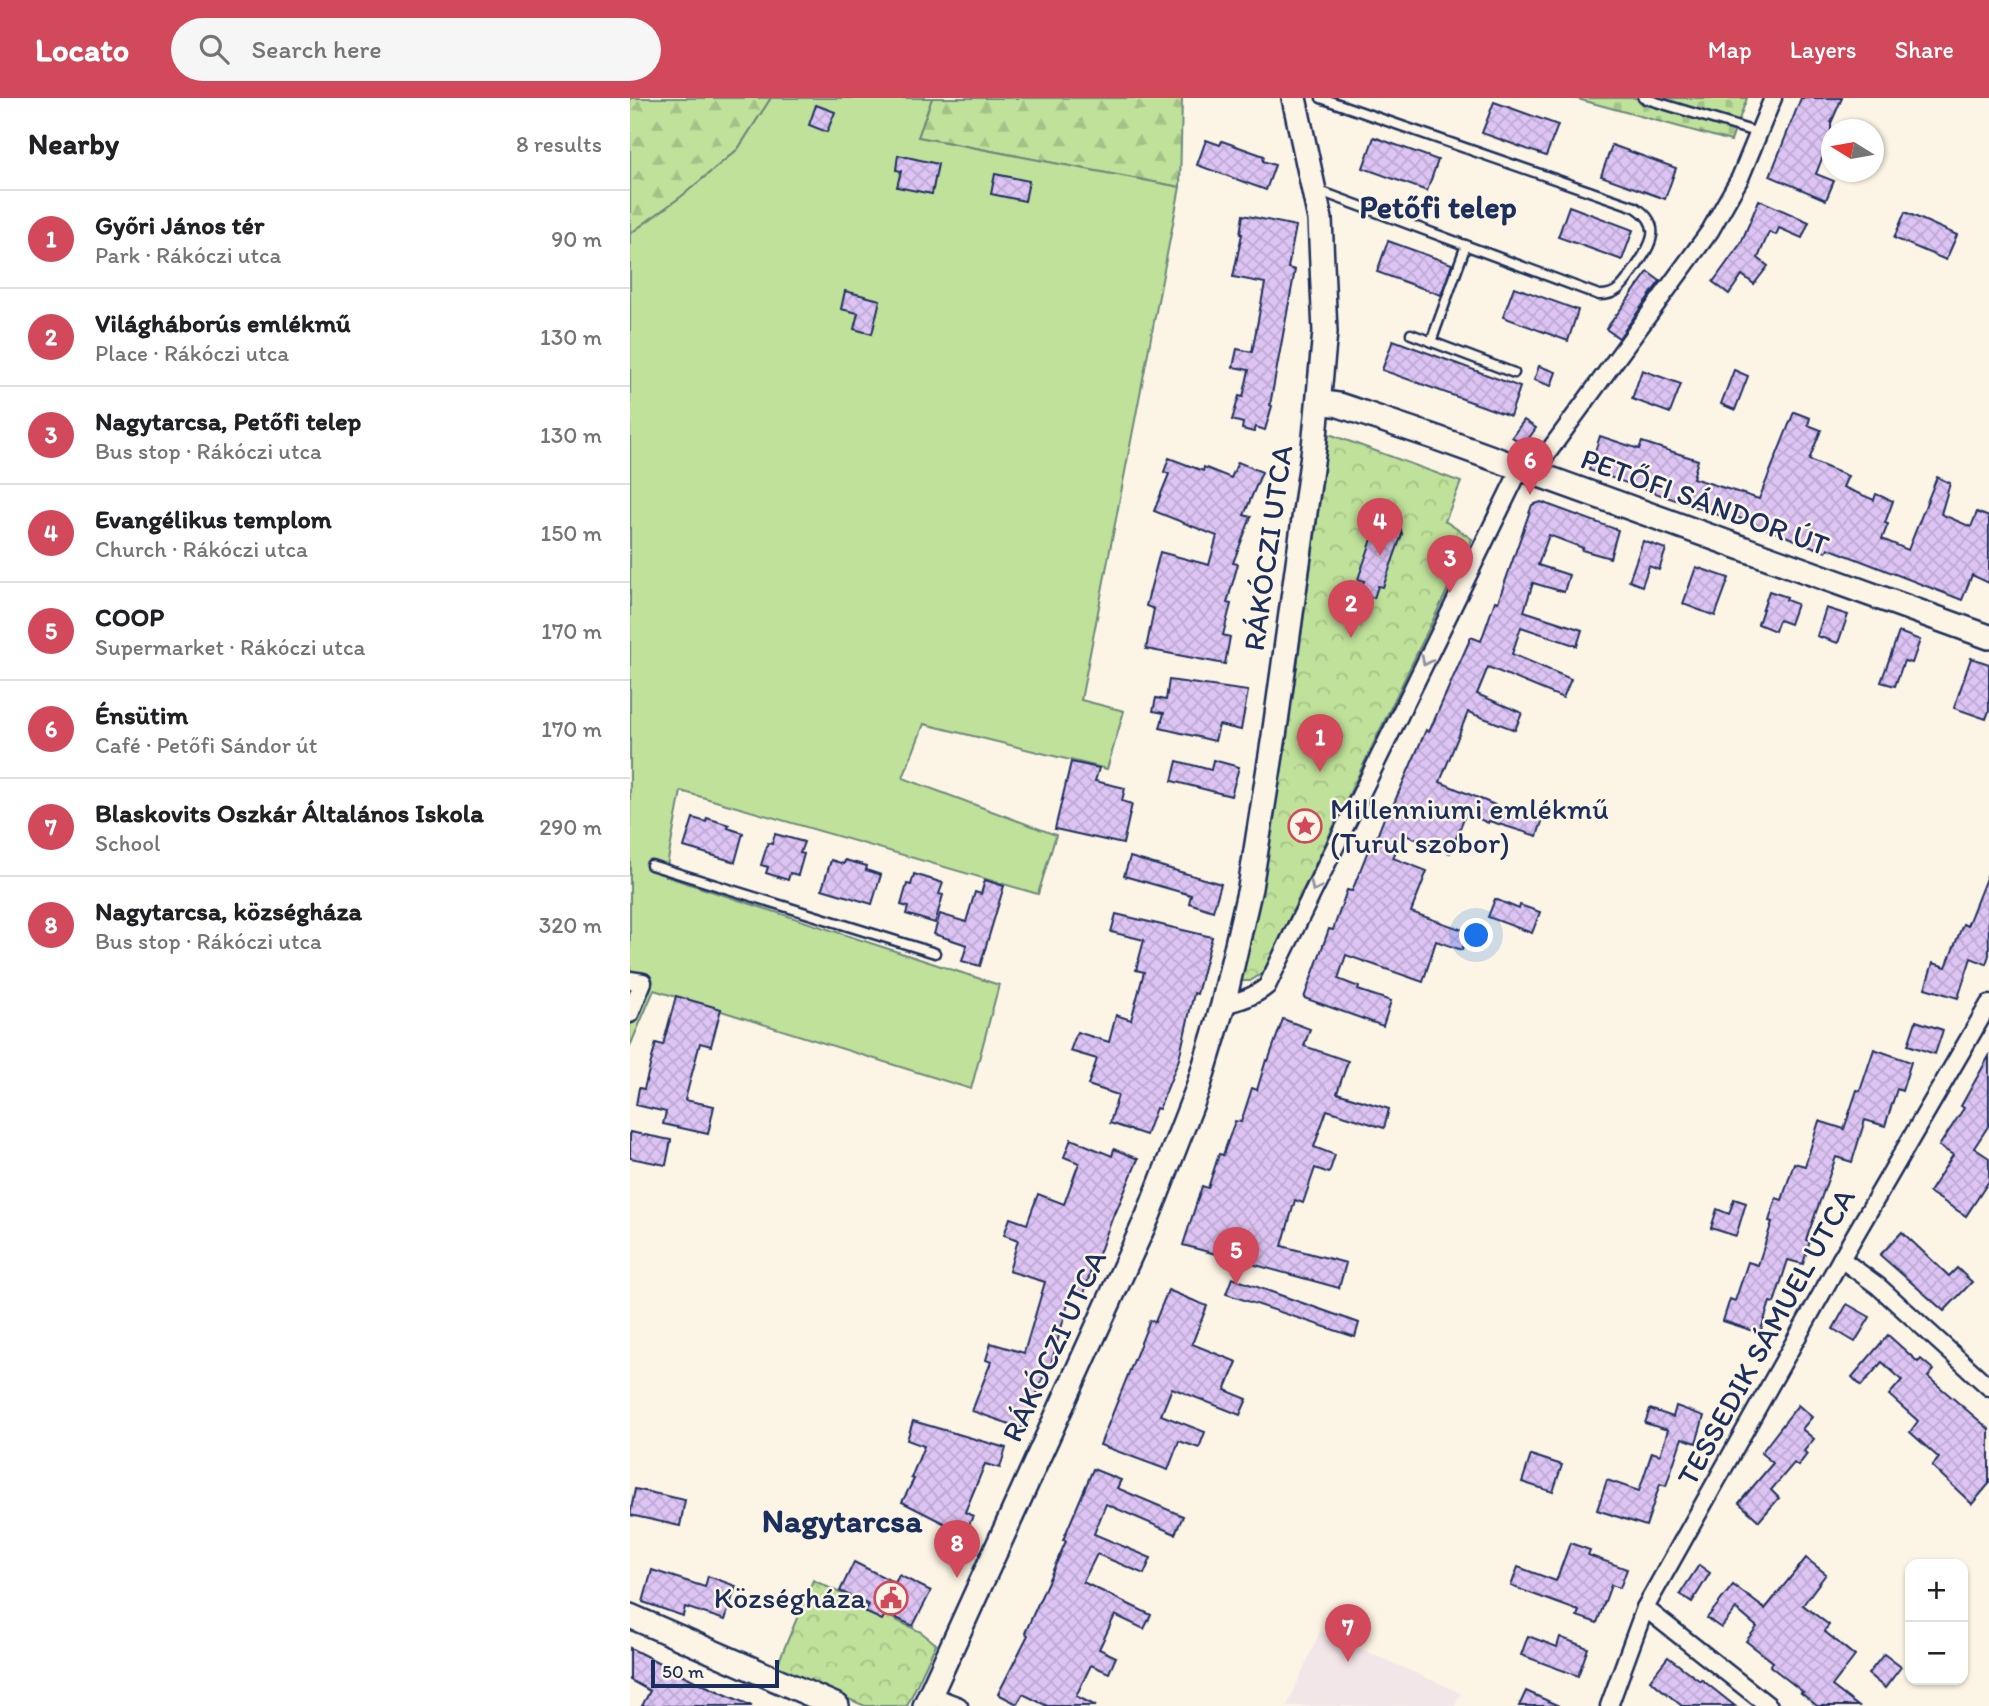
<!DOCTYPE html>
<html lang="en">
<head>
<meta charset="utf-8">
<style>
	:root { --surface:#fff; --page:#f6f6f6; --text:#202124; --muted:#757577; --line:#e0e0e0; --accent:#d1495b }
	body { margin:0; font-family:Itim,sans-serif; background:var(--page); color:var(--text) }
	.controls { position:absolute; right:21px; bottom:21px; display:grid; overflow:hidden; border-radius:14px; box-shadow:0 2px 5px #0004 }
	.controls button { width:63px; height:63px; display:grid; place-items:center; padding:0; border:0; border-bottom:2px solid var(--line); background:var(--surface); color:var(--text); font:35px sans-serif }
	.compass { position:absolute; left:1191px; top:21px; width:63px; height:63px; border-radius:50%; background:var(--surface); box-shadow:0 2px 5px #0004; rotate:281deg }
	.scale { position:absolute; left:21px; bottom:18px; width:128px; box-sizing:border-box; padding-left:7px; border:4px solid #1b2f5e; border-top:0; font-size:19px; line-height:24px; white-space:nowrap; color:#1b2f5e; -webkit-text-stroke:5px #fcf5e5; paint-order:stroke }
	.you { position:absolute; left:847px; top:838px; width:24px; height:24px; margin:-18px; border:5px solid #fff; border-radius:50%; background:#1a73e8; box-shadow:0 0 0 10px #1a73e833 }
	.badge { display:grid; place-items:center; width:46px; height:46px; border-radius:50%; background:var(--accent); color:#fff; font-size:23px; font-weight:700 }
	.pin { position:absolute; translate:-50% -58px; filter:drop-shadow(0 2px 4px #0008) }
	.pin::after { content:''; position:absolute; top:37px; width:24px; height:21px; background:inherit; clip-path:polygon(0 0,100% 0,50% 100%) }
	.list { margin:0; padding:0; list-style:none }
	h2 { display:flex; justify-content:space-between; align-items:center; height:91px; margin:0; padding:0 28px; font-size:30px }
	h2 small { font-size:23px; font-weight:400; color:var(--muted) }
	.list li { display:grid; grid-template-columns:46px 1fr auto; gap:21px; align-items:center; box-sizing:border-box; height:98px; padding:0 28px; border-top:2px solid var(--line) }
	.list b { display:block; font-size:26px; white-space:nowrap }
	.list p { margin:0; font-size:23px; white-space:nowrap; color:var(--muted) }
	.list em { font-size:23px; font-style:normal; color:var(--muted) }
	.icon { flex:none; width:38px; height:38px; fill:none; stroke:currentColor; stroke-width:2; stroke-linecap:round; stroke-linejoin:round }
	.map { position:relative; flex:none; width:1359px; height:1608px; overflow:hidden }
	header { display:flex; align-items:center; gap:42px; box-sizing:border-box; height:98px; padding:0 35px; background:var(--accent); color:#fff }
	header strong { font-size:33px }
	nav { display:flex; gap:38px; margin-inline-start:auto; font-size:24px }
	.search { width:490px; height:63px; background:var(--page); display:flex; align-items:center; gap:18px; box-sizing:border-box; padding:0 24px; border-radius:38px; color:var(--muted); font-size:26px }
	main { display:flex }
	aside { flex:1; background:var(--surface) }
	.map>svg:first-child { display:block }
	.built { fill:#f3e6e9 }
	.forest { fill:url(#forest-firs); stroke:#6d887c; stroke-width:2 }
	.cemetery { fill:url(#cemetery-stones); stroke:#6d887c; stroke-width:2 }
	.park { fill:url(#park-crowns); stroke:#6d887c; stroke-width:2 }
	.garden { fill:#bfe19a; stroke:#6d887c; stroke-width:2 }
	.building { fill:url(#building-cross-hatch); stroke:#1b2f5e; stroke-width:2 }
	.lines { fill:none; stroke-linecap:round; stroke-linejoin:round }
	.lane-casing { stroke:#1b2f5e; stroke-width:13 }
	.street-casing { stroke:#1b2f5e; stroke-width:21 }
	.secondary-casing { stroke:#1b2f5e; stroke-width:28 }
	.lane { stroke:#fcf5e5; stroke-width:8 }
	.street { stroke:#fcf5e5; stroke-width:16 }
	.secondary { stroke:#fcf5e5; stroke-width:23 }
	.oneway { stroke:#8c92a2 }
	.labels { text-anchor:middle; stroke-width:5; stroke-linejoin:round; paint-order:stroke }
	.street-label { font-size:30px; fill:#1b2f5e; stroke:#fcf5e5 }
	.poi-label { font-size:30px; fill:#1b2f5e; stroke:#fcf5e5; text-anchor:start }
	.neighbourhood-label { font-size:32px; font-weight:bold; fill:#1b2f5e; stroke:#fcf5e5 }
	.quarter-label { font-size:33px; font-weight:bold; fill:#1b2f5e; stroke:#fcf5e5 }
</style>
</head>
<body>
<header>
<strong>Locato</strong>
<div class="search"><svg class="icon" aria-label="search" viewBox="0 0 24 24"><circle cx="10" cy="10" r="6"/><path d="M15 15l6 6"/></svg>Search here</div>
<nav><a>Map</a><a>Layers</a><a>Share</a></nav>
</header>
<main>
<aside>
<h2>Nearby<small>8 results</small></h2>
<ul class="list">
<li><span class="badge">1</span><div><b>Győri János tér</b><p>Park · Rákóczi utca</p></div><em>90 m</em></li>
<li><span class="badge">2</span><div><b>Világháborús emlékmű</b><p>Place · Rákóczi utca</p></div><em>130 m</em></li>
<li><span class="badge">3</span><div><b>Nagytarcsa, Petőfi telep</b><p>Bus stop · Rákóczi utca</p></div><em>130 m</em></li>
<li><span class="badge">4</span><div><b>Evangélikus templom</b><p>Church · Rákóczi utca</p></div><em>150 m</em></li>
<li><span class="badge">5</span><div><b>COOP</b><p>Supermarket · Rákóczi utca</p></div><em>170 m</em></li>
<li><span class="badge">6</span><div><b>Énsütim</b><p>Café · Petőfi Sándor út</p></div><em>170 m</em></li>
<li><span class="badge">7</span><div><b>Blaskovits Oszkár Általános Iskola</b><p>School</p></div><em>290 m</em></li>
<li><span class="badge">8</span><div><b>Nagytarcsa, községháza</b><p>Bus stop · Rákóczi utca</p></div><em>320 m</em></li>
</ul>
</aside>
<div class="map">
<svg width="1359" height="1608" viewBox="0 0 1359 1608">
	<defs>
		<pattern id="forest-firs" width="22" height="20" patternUnits="userSpaceOnUse" patternTransform="scale(1.75)"><rect width="22" height="20" fill="#bfe19a"/><path d="M5 1l3.5 6h-7zM16 11l3.5 6h-7z" fill="#a4c187"/></pattern>
		<pattern id="cemetery-stones" width="16" height="16" patternUnits="userSpaceOnUse" patternTransform="scale(1.75)"><rect width="16" height="16" fill="#bfe19a"/><path d="M2 7V4a2 2 0 0 1 4 0v3zM10 15v-3a2 2 0 0 1 4 0v3z" fill="#a4c187"/></pattern>
		<pattern id="park-crowns" width="20" height="18" patternUnits="userSpaceOnUse" patternTransform="scale(1.75)"><rect width="20" height="18" fill="#bfe19a"/><path d="M2 6a3 3 0 1 1 6 0M12 15a3 3 0 1 1 6 0" fill="none" stroke="#a4c187"/></pattern>
		<pattern id="building-cross-hatch" width="8" height="8" patternUnits="userSpaceOnUse" patternTransform="scale(1.75)"><rect width="8" height="8" fill="#ddc4f3"/><path d="M0 0l8 8M0 8l8-8" fill="none" stroke="#bda9d3"/></pattern>
	</defs>
	<rect width="100%" height="100%" fill="#fcf5e5"/>
	<filter id="ink" filterUnits="userSpaceOnUse"><feTurbulence type="fractalNoise" baseFrequency=".0143" numOctaves="2"/><feDisplacementMap in="SourceGraphic" scale="14" xChannelSelector="R" yChannelSelector="G"/><feConvolveMatrix kernelMatrix="1 2 1 2 8 2 1 2 1" color-interpolation-filters="sRGB"/></filter>
	<g filter="url(#ink)">
		<polygon class="built" points="690,1533 831,1595 825,1608 657,1608"/>
		<g class="forest">
			<polygon points="0,0 141,0 108,51 52,98 0,136"/>
			<polygon points="302,0 552,0 550,89 288,39"/>
		</g>
		<polygon class="cemetery" points="944,0 1117,0 1101,43"/>
		<g class="park">
			<polygon points="699,336 831,384 815,423 842,441 633,875 620,883 611,883 633,788 668,561"/>
			<polygon points="183,1482 291,1534 306,1546 277,1608 235,1608 146,1570"/>
		</g>
		<polygon class="garden" points="141,0 302,0 288,39 550,89 451,602 494,613 477,671 294,626 273,680 426,737 408,796 51,693 35,778 369,887 341,991 24,892 0,948 0,136 52,98 108,51"/>
		<g class="building">
			<polygon points="1171,0 1212,0 1201,25 1201,37 1186,76 1204,83 1196,102 1140,78"/>
			<polygon points="864,4 928,27 916,58 852,35"/>
			<polygon points="186,7 205,14 197,34 179,27"/>
			<polygon points="744,39 808,62 797,93 733,70"/>
			<polygon points="576,42 590,47 592,43 634,58 633,63 645,67 636,92 567,67"/>
			<polygon points="982,47 1046,70 1035,101 971,78"/>
			<polygon points="268,57 308,66 302,96 267,89 271,73 266,72"/>
			<polygon points="365,76 399,83 395,103 361,96"/>
			<polygon points="1129,102 1179,124 1172,140 1149,130 1146,137 1139,134 1128,160 1138,168 1124,186 1112,177 1099,196 1083,184 1111,145"/>
			<polygon points="939,108 1003,132 992,162 928,139"/>
			<polygon points="1275,114 1327,137 1316,162 1264,140"/>
			<polygon points="613,117 666,128 658,170 665,172 640,307 642,308 635,332 626,329 624,334 612,331 613,325 602,322 609,298 613,299 619,272 603,269 607,251 622,254 635,185 603,179 612,136 610,136"/>
			<polygon points="758,143 822,166 811,197 747,174"/>
			<polygon points="1018,174 1030,183 989,240 976,231"/>
			<polygon points="884,189 948,212 938,243 873,219"/>
			<polygon points="215,193 250,202 242,236 224,231 228,215 211,211"/>
			<polygon points="763,242 890,289 880,318 752,272"/>
			<polygon points="909,268 926,274 921,288 904,282"/>
			<polygon points="1012,272 1051,286 1040,315 1002,301"/>
			<polygon points="1104,272 1118,278 1105,312 1091,306"/>
			<polygon points="1164,314 1180,320 1178,327 1191,332 1179,362 1218,378 1213,389 1244,402 1246,396 1263,403 1255,425 1258,426 1252,441 1278,452 1307,379 1320,385 1311,416 1341,429 1347,414 1359,419 1359,485 1342,477 1332,502 1198,450 1196,454 1104,418 1103,422 959,372 970,338 1009,351 1012,344 1068,362 1063,380 1129,401"/>
			<polygon points="894,322 906,330 894,347 882,339"/>
			<polygon points="539,360 573,373 574,369 601,380 608,364 632,374 614,417 621,419 603,465 608,466 597,505 601,506 593,537 600,539 595,566 516,551 524,511 516,508 530,454 579,467 587,438 524,413 539,376 534,374"/>
			<polygon points="911,404 988,432 980,460 952,452 953,450 919,437 908,467 939,477 934,494 903,485 894,513 952,532 947,548 891,529 882,556 941,581 933,600 858,569 847,596 892,615 885,632 838,614 810,684 872,710 873,709 913,721 907,738 859,723 858,725 836,715 820,755 773,736 763,760 797,773 781,814 839,834 832,852 806,843 793,884 716,857 708,881 729,889 728,892 761,903 753,928 674,900 699,831 703,832 717,792 722,793 739,750 742,751 758,710 761,712 796,632 799,634 841,539 851,543 865,503 868,504 902,407"/>
			<polygon points="759,420 769,424 772,436 753,489 748,488 744,500 730,495 734,483 728,481 746,430"/>
			<polygon points="1013,443 1036,451 1029,472 1019,468 1012,488 999,483"/>
			<polygon points="1066,469 1099,480 1085,518 1053,506"/>
			<polygon points="1139,493 1157,499 1156,502 1167,506 1160,526 1149,522 1145,533 1128,526"/>
			<polygon points="1196,510 1218,517 1208,545 1187,538"/>
			<polygon points="1269,534 1290,542 1282,565 1274,563 1265,588 1251,584"/>
			<polygon points="1341,560 1359,566 1359,613 1356,621 1324,610"/>
			<polygon points="539,582 618,593 611,632 589,627 585,643 530,630 534,615 523,613 526,600 536,602"/>
			<polygon points="583,662 609,669 601,698 542,683 547,663 581,672"/>
			<polygon points="441,664 469,670 465,683 495,690 492,703 502,706 493,746 425,731"/>
			<polygon points="63,720 76,724 77,720 99,727 98,730 113,735 105,764 54,749"/>
			<polygon points="145,736 174,744 170,755 174,756 168,777 160,775 158,782 136,775 138,769 131,767 138,745 142,746"/>
			<polygon points="500,759 591,786 583,813 559,805 561,797 494,778"/>
			<polygon points="201,762 214,766 215,762 237,768 236,772 251,777 242,806 192,791"/>
			<polygon points="1358,775 1359,857 1356,866 1341,860 1328,900 1295,890 1303,865 1316,869 1333,826 1337,828"/>
			<polygon points="284,776 313,785 309,796 313,797 305,825 276,816 278,809 271,807 277,786 281,787"/>
			<polygon points="355,782 374,788 350,868 332,863 337,847 304,836 310,816 336,824 345,794 351,796"/>
			<polygon points="865,801 889,811 890,807 910,814 902,835 858,819"/>
			<polygon points="486,816 582,839 567,896 564,895 549,961 529,1011 526,1010 516,1037 480,1025 488,997 458,987 467,961 440,953 447,934 479,944 486,917 501,922 514,874 506,872 514,842 481,834"/>
			<polygon points="46,898 91,911 81,948 70,945 55,1002 84,1008 78,1036 33,1026 36,1014 6,1007 9,990 14,991 26,945 33,947"/>
			<polygon points="653,921 680,931 674,948 718,963 707,995 759,1011 754,1030 697,1012 684,1049 705,1057 699,1075 685,1070 673,1105 665,1102 652,1148 716,1165 709,1190 553,1147 572,1088 578,1090 589,1056 593,1057 605,1023 611,1024 622,990 627,992 636,962 638,963"/>
			<polygon points="1286,923 1313,932 1305,956 1278,947"/>
			<polygon points="1244,951 1281,964 1272,993 1267,991 1255,1028 1235,1022 1222,1064 1206,1059 1176,1142 1180,1143 1173,1166 1158,1162 1144,1205 1140,1204 1130,1235 1093,1223 1100,1201 1105,1203 1118,1164 1128,1167 1142,1124 1139,1123 1146,1100 1152,1102 1164,1065 1175,1068 1189,1023 1214,1031 1227,992 1230,993"/>
			<polygon points="1359,958 1359,1027 1344,1050 1359,1060 1359,1083 1336,1118 1299,1094 1323,1057 1309,1048 1334,1010 1331,1008"/>
			<polygon points="0,1034 41,1042 36,1067 0,1060"/>
			<polygon points="441,1041 482,1058 484,1051 508,1061 486,1114 485,1113 464,1169 462,1169 454,1196 442,1192 417,1280 413,1279 394,1331 342,1313 361,1264 356,1262 361,1245 394,1255 415,1184 379,1173 388,1142 374,1137 380,1120 397,1126 408,1096 434,1106 449,1065 434,1059"/>
			<polygon points="1104,1101 1116,1105 1106,1138 1081,1130 1087,1111 1099,1116"/>
			<polygon points="1272,1134 1319,1178 1327,1170 1342,1184 1314,1213 1250,1157"/>
			<polygon points="602,1180 729,1225 725,1239 596,1196"/>
			<polygon points="538,1192 577,1208 562,1246 607,1264 595,1292 617,1301 610,1317 542,1290 531,1317 575,1334 569,1350 549,1343 538,1372 470,1347 520,1222 525,1224"/>
			<polygon points="1217,1206 1240,1219 1225,1244 1203,1231"/>
			<polygon points="1258,1237 1288,1264 1291,1261 1304,1272 1298,1279 1359,1331 1359,1386 1342,1406 1302,1368 1309,1360 1280,1334 1288,1323 1259,1297 1272,1282 1252,1264 1231,1288 1222,1279"/>
			<polygon points="1168,1307 1182,1319 1172,1331 1184,1341 1174,1353 1177,1356 1168,1368 1164,1365 1141,1392 1149,1400 1129,1423 1109,1405 1143,1365 1131,1355"/>
			<polygon points="1046,1308 1074,1318 1066,1345 1052,1340 1036,1388 1030,1386 1016,1428 967,1412 977,1382 1009,1393 1022,1354 1030,1357 1038,1332 1015,1325 1020,1311 1043,1319"/>
			<polygon points="283,1323 376,1350 370,1370 355,1366 335,1414 343,1418 335,1436 272,1404 284,1381 281,1380 294,1348 277,1342"/>
			<polygon points="901,1357 932,1367 923,1394 892,1384"/>
			<polygon points="463,1371 491,1382 487,1390 553,1418 545,1436 476,1406 464,1436 521,1460 514,1476 467,1456 453,1484 521,1517 514,1531 485,1517 469,1551 486,1559 479,1575 461,1567 446,1598 466,1608 417,1608 393,1596 387,1606 368,1596 398,1537 395,1535 436,1443 433,1442"/>
			<polygon points="5,1391 55,1402 50,1428 0,1417"/>
			<polygon points="940,1445 960,1452 958,1457 997,1471 990,1490 981,1487 967,1525 947,1518 949,1513 881,1488 888,1469 926,1483"/>
			<polygon points="1176,1460 1196,1476 1173,1507 1199,1527 1194,1533 1225,1558 1202,1588 1228,1608 1187,1608 1171,1595 1173,1594 1140,1568 1143,1564 1116,1543 1127,1529 1106,1511 1091,1530 1077,1520 1103,1487 1135,1511"/>
			<polygon points="224,1464 265,1485 269,1477 301,1493 283,1528 256,1515 252,1522 235,1514 239,1507 210,1493"/>
			<polygon points="1069,1467 1080,1475 1062,1504 1050,1496"/>
			<polygon points="22,1472 75,1489 78,1478 106,1488 95,1522 55,1509 53,1518 13,1504"/>
			<polygon points="898,1538 927,1549 930,1539 958,1550 948,1578 891,1557"/>
			<polygon points="0,1550 67,1584 122,1608 12,1608 20,1593 0,1582"/>
			<polygon points="1254,1556 1271,1569 1255,1590 1238,1576"/>
			<polygon points="1038,1559 1070,1583 1071,1581 1105,1608 1052,1608 1020,1582"/>
			<polygon points="896,1593 929,1608 889,1608"/>
		</g>
		<g class="lines">
			<defs>
				<g id="lane">
					<polyline points="1013,0 1129,35"/>
					<path d="M687,92l282,105c20,1 26,-13 37,-28 15,-22 28,-42 -1,-60l-314,-109"/>
					<polyline points="781,236 884,275"/>
					<polyline points="801,244 836,147"/>
					<polyline points="21,767 305,855"/>
				</g>
				<g id="street">
					<polyline points="905,377 916,357 1080,133 1110,80 1143,0"/>
					<polyline points="0,882 13,884 0,916"/>
					<path d="M593,907c16,-4 31,-8 44,-19l253,-517"/>
					<polyline points="1211,1161 1248,1188 1359,1289"/>
					<polyline points="1015,1510 1139,1608"/>
					<polyline points="300,1597 329,1608"/>
					<polyline points="979,1608 1015,1510 1211,1161 1359,906"/>
				</g>
				<g id="secondary">
					<polyline points="689,304 709,307 804,339 1359,539"/>
					<polyline points="0,1518 207,1608"/>
					<polyline points="295,1608 518,1118 568,990 593,907 620,790 644,638 684,349 695,234 690,121 664,0"/>
				</g>
			</defs>
			<use href="#lane" class="lane-casing"/>
			<use href="#street" class="street-casing"/>
			<use href="#secondary" class="secondary-casing"/>
			<use href="#lane" class="lane"/>
			<use href="#street" class="street"/>
			<use href="#secondary" class="secondary"/>
		</g>
		<defs><path id="oneway-chevron" d="M-2-3.5L2.5 0L-2 3.5" fill="none" stroke-width="1.6" stroke-linecap="round" stroke-linejoin="round" transform="scale(1.75)"/></defs>
		<g class="oneway">
			<use href="#oneway-chevron" transform="translate(796 563) rotate(116)"/>
			<use href="#oneway-chevron" transform="translate(685 789) rotate(116)"/>
		</g>
	</g>
	<defs>
		<symbol id="sight-ring" viewBox="-11 -11 22 22"><circle r="9.5" fill="#fcf5e5" stroke="#d1495b" stroke-width="1.5"/><path d="M0-6L1.8-2.2L6-1.7L2.9 1.2L3.7 5.4L0 3.3L-3.7 5.4L-2.9 1.2L-6-1.7L-1.8-2.2Z" fill="#d1495b"/></symbol>
		<symbol id="civic-ring" viewBox="-11 -11 22 22"><circle r="9.5" fill="#fcf5e5" stroke="#d1495b" stroke-width="1.5"/><path d="M-.6-6.5H3V-4.5H.6V-3L4-1V1h2V6H-6V1h2V-1L-.6-3ZM-1.2 2.5V6h2.4V2.5Z" fill="#d1495b"/></symbol>
	</defs>
	<g fill-rule="evenodd">
		<use href="#sight-ring" x="656" y="709" width="38" height="38"/>
		<use href="#civic-ring" x="242" y="1481" width="38" height="38"/>
	</g>
	<g class="labels">
		<g class="street-label">
			<text transform="translate(1075 404) rotate(20)" y="10">PETŐFI SÁNDOR ÚT</text>
			<text transform="translate(638 450) rotate(-82)" y="10">RÁKÓCZI UTCA</text>
			<text transform="translate(1136 1239) rotate(-61)" y="10">TESSEDIK SÁMUEL UTCA</text>
			<text transform="translate(424 1248) rotate(-65)" y="10">RÁKÓCZI UTCA</text>
		</g>
		<g class="poi-label">
			<text x="700" y="721">Millenniumi emlékmű<tspan x="700" dy="34">(Turul szobor)</tspan></text>
			<text x="236" y="1510" text-anchor="end">Községháza</text>
		</g>
		<g class="neighbourhood-label">
			<text x="808" y="120">Petőfi telep</text>
		</g>
		<g class="quarter-label">
			<text x="212" y="1434">Nagytarcsa</text>
		</g>
	</g>
</svg>
<div class="controls">
<button>+</button>
<button>−</button>
</div>
<svg class="compass" viewBox="-18 -18 36 36"><path d="M0-13l5 13h-10z" fill="#e53935"/><path d="M0 13l5-13h-10z" fill="#757577"/></svg>
<div class="scale">50 m</div>
<div class="you"></div>
<div class="pin badge" style="left:690px;top:674px">1</div>
<div class="pin badge" style="left:721px;top:540px">2</div>
<div class="pin badge" style="left:820px;top:495px">3</div>
<div class="pin badge" style="left:750px;top:458px">4</div>
<div class="pin badge" style="left:606px;top:1187px">5</div>
<div class="pin badge" style="left:900px;top:397px">6</div>
<div class="pin badge" style="left:718px;top:1564px">7</div>
<div class="pin badge" style="left:327px;top:1480px">8</div>
</div>
</main>
</body>
</html>
